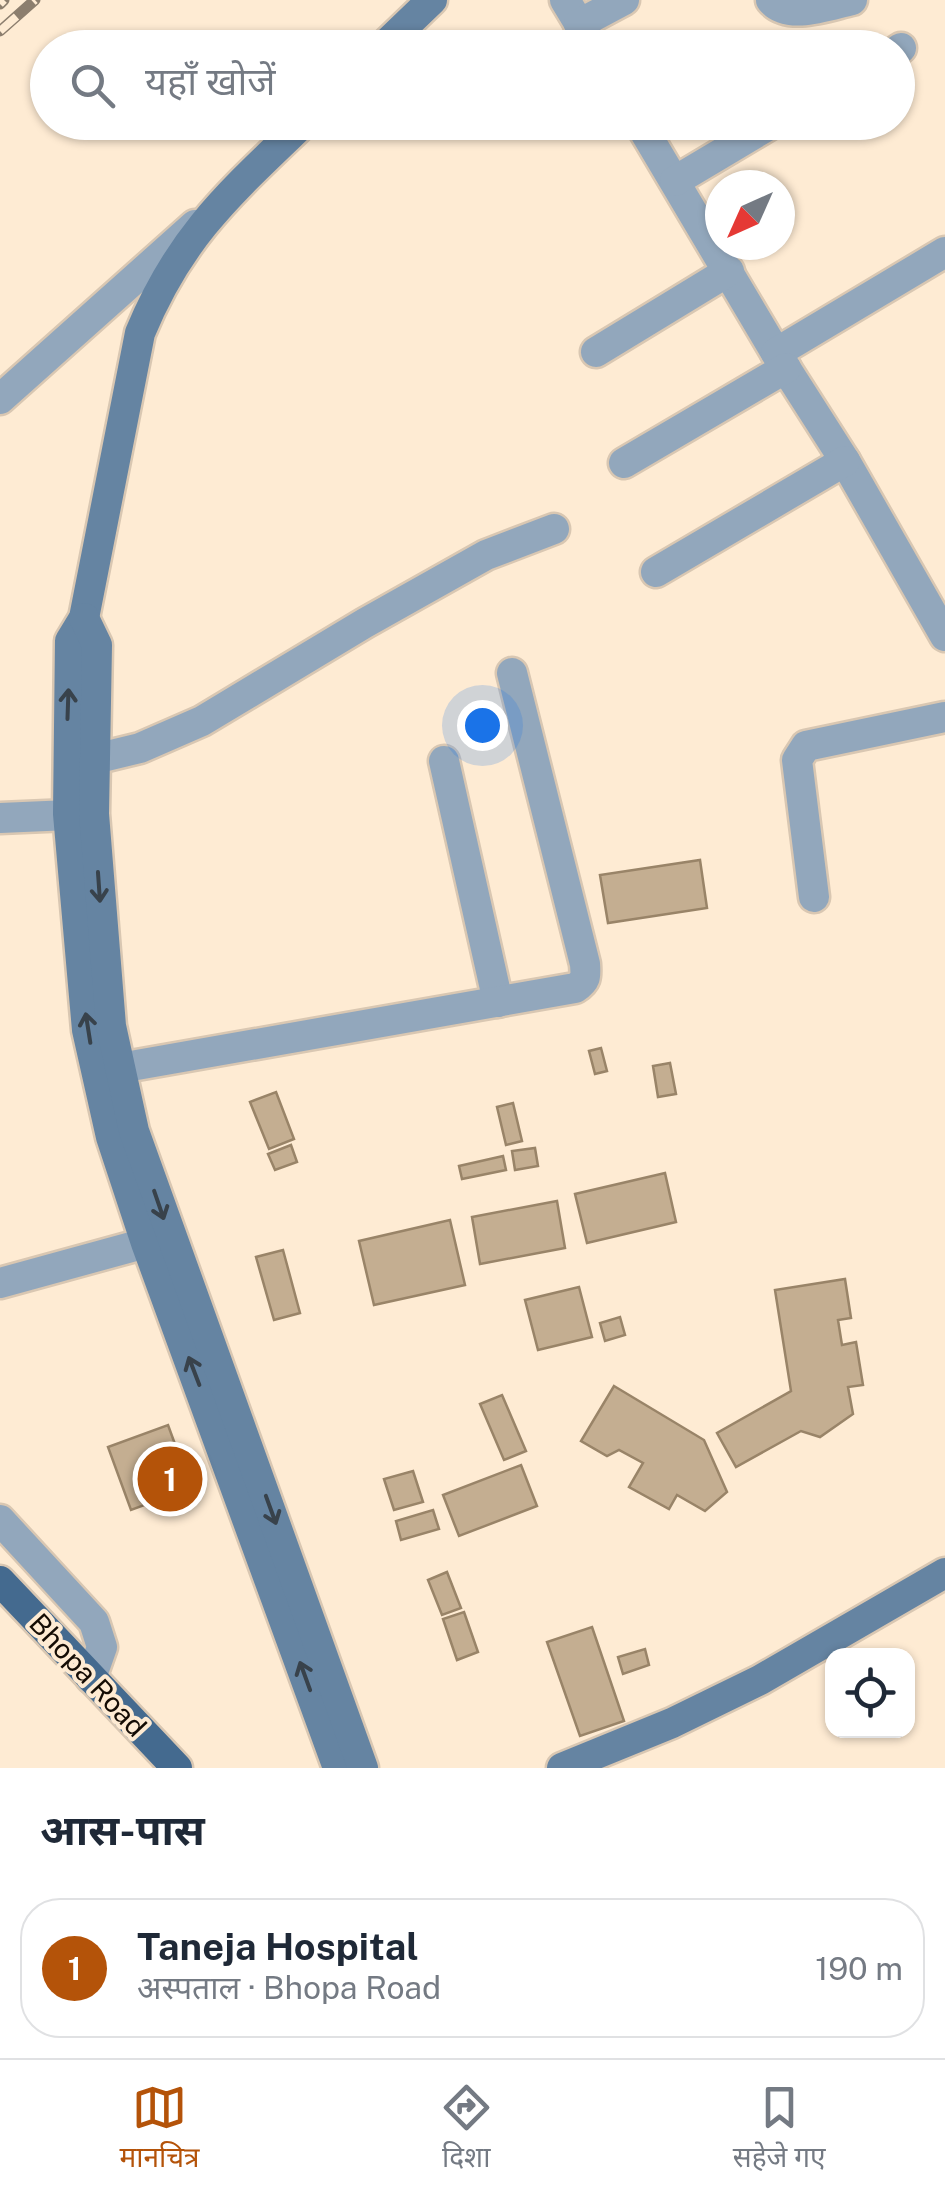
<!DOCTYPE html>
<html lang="hi">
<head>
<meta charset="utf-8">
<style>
	:root { --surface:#fff; --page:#f6f6f7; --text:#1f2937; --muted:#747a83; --line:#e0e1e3; --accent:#b45309 }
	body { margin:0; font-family:"Public Sans","Noto Sans Devanagari",sans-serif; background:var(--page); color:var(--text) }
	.controls { position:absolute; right:30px; bottom:30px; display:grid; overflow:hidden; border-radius:20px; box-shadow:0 2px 8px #0004 }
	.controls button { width:90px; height:90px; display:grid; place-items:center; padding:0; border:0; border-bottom:2px solid var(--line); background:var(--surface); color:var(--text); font:50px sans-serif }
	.compass { position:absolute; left:705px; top:170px; width:90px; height:90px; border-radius:50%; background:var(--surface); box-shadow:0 2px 8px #0004; rotate:225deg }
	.you { position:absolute; left:482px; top:725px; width:35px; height:35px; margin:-25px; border:8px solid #fff; border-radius:50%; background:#1a73e8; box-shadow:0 0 0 15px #1a73e833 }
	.badge { display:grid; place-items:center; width:65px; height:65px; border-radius:50%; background:var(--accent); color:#fff; font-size:32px; font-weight:700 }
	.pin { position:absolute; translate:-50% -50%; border:5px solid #fff; box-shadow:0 2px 10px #0006 }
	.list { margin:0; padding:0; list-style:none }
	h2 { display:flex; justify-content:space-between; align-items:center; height:130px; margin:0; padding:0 40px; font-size:42px }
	h2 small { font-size:32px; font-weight:400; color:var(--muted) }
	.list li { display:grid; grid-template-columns:65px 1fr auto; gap:30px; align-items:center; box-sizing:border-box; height:140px; margin:0 20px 20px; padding:0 20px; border:2px solid var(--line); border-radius:40px }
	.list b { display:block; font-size:38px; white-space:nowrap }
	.list p { margin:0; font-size:32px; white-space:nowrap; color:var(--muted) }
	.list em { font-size:32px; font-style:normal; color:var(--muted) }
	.icon { flex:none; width:55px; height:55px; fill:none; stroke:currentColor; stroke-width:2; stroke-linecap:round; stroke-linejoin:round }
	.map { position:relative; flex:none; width:945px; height:1768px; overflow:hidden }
	.search { position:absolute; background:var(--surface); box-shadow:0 2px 8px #0004; left:30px; right:30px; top:30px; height:110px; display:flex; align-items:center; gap:25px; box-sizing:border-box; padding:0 35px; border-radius:55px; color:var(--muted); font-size:38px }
	.sheet { height:290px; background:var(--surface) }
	nav { display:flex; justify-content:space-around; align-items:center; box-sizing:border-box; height:140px; border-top:2px solid var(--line); background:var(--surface); font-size:28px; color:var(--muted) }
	nav a { display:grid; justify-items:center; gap:5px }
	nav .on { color:var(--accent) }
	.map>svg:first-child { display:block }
	.building { fill:#c4ae91; stroke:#998468; stroke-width:2.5 }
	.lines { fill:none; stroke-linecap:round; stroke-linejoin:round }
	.street-casing { stroke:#d9c7b2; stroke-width:35 }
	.secondary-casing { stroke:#d9c7b2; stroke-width:35 }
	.primary-casing { stroke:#d9c7b2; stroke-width:35 }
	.street { stroke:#92a7bc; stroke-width:30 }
	.secondary { stroke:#6584a2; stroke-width:30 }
	.primary { stroke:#446a8f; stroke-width:30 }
	.rail-casing { stroke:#8c7e6e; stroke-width:11 }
	.rail { stroke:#feebd3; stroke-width:8; stroke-dasharray:22; stroke-linecap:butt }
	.oneway { stroke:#38424b }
	.labels { text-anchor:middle; stroke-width:8; stroke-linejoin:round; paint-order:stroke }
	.street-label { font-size:28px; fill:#140c04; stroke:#feebd3 }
</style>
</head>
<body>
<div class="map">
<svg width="945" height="1768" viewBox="0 0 945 1768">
	<rect width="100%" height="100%" fill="#feebd3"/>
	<g class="building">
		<polygon points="700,860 707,908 608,923 600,875"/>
		<polygon points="601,1048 607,1071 595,1074 589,1051"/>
		<polygon points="670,1063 676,1094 658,1097 653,1066"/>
		<polygon points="276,1092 294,1139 269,1149 250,1102"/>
		<polygon points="513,1103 522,1141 506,1145 497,1107"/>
		<polygon points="291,1145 297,1162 275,1170 268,1154"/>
		<polygon points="535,1148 538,1166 515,1170 512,1151"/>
		<polygon points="503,1156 506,1170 462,1179 459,1166"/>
		<polygon points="665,1173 676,1222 587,1243 575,1194"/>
		<polygon points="557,1201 565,1248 480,1264 472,1217"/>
		<polygon points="450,1220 465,1285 374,1305 359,1241"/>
		<polygon points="283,1250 300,1313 274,1320 256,1257"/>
		<polygon points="845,1279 851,1318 838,1320 842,1345 856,1342 863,1385 848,1387 853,1414 820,1437 801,1431 736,1467 717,1433 791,1391 775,1290"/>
		<polygon points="579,1287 592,1337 538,1350 525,1300"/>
		<polygon points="620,1317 625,1335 605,1341 600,1323"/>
		<polygon points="614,1386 704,1440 727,1492 705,1511 677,1495 669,1509 629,1487 643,1463 619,1450 607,1456 581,1441"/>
		<polygon points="502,1395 526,1451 504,1460 480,1404"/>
		<polygon points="168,1425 191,1488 131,1510 108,1447"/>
		<polygon points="521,1465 537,1506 459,1536 443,1495"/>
		<polygon points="413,1471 423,1502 394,1510 384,1479"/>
		<polygon points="433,1510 439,1529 401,1540 396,1521"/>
		<polygon points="447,1572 461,1608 442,1615 428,1580"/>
		<polygon points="464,1612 478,1652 457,1660 443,1619"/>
		<polygon points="592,1627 624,1721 580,1736 547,1642"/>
		<polygon points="645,1649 649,1665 623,1674 618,1657"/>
	</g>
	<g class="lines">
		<defs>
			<g id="street">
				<polyline points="565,0 594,48"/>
				<path d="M771,0c17,21 58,5 81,0"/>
				<polyline points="579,24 624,0"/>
				<polyline points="898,50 901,48"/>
				<polyline points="639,122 776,353 845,461 945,636"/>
				<polyline points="675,181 774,122"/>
				<polyline points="596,352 729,271"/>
				<polyline points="776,353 945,252"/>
				<polyline points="0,399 195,225"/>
				<polyline points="624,463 786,368"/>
				<polyline points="656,572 845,461"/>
				<polyline points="444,761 498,1002"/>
				<polyline points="74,764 140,748 202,721 365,623 486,555 554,529"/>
				<polyline points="0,818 92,814"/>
				<polyline points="814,897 797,760 806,746 945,717"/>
				<path d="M97,1072l478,-84c11,-7 11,-11 10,-24l-73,-291"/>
				<polyline points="0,1283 146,1243"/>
				<polyline points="0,1520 94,1622 102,1647 91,1678"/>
			</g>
			<g id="secondary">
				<polyline points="382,48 432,0"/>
				<path d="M304,122c-74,71 -124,114 -164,211l-56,285 -14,23 -2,173 19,216 24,107 35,106 192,525"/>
				<polyline points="84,618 97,645 94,814 111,1026 134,1131 363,1768"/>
				<polyline points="562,1768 672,1723 760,1680 945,1573"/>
			</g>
			<polyline id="primary" points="0,1581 177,1768"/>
		</defs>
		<use href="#street" class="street-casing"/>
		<use href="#secondary" class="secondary-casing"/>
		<use href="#primary" class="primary-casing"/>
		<use href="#street" class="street"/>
		<use href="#secondary" class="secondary"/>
		<use href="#primary" class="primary"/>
		<defs>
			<g id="rail">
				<polyline points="0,4 4,0"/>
				<polyline points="0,31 35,0"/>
			</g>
		</defs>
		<use href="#rail" class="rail-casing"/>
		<use href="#rail" class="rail"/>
	</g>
	<defs><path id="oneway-shaft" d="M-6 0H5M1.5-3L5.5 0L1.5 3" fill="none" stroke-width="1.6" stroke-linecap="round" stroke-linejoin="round" transform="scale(2.5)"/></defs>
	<g class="oneway">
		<use href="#oneway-shaft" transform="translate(68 704) rotate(-88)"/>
		<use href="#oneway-shaft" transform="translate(99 887) rotate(86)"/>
		<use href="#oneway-shaft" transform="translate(88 1028) rotate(-99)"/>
		<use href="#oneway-shaft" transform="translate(159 1205) rotate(71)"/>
		<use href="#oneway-shaft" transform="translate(194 1371) rotate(-111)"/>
		<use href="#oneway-shaft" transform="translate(271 1510) rotate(70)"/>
		<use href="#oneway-shaft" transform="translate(305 1676) rotate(-110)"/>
	</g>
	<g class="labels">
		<g class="street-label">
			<text transform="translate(88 1675) rotate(47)" y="10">Bhopa Road</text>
		</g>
	</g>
</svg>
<div class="controls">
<button><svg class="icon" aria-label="locate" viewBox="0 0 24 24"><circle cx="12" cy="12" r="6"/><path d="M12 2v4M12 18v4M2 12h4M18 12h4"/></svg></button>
</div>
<svg class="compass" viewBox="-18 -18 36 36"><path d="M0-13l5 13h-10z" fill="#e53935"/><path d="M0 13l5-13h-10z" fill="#747a83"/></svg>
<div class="you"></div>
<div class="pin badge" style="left:170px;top:1479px">1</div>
<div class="search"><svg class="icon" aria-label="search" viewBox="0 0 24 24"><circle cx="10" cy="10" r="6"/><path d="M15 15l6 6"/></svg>यहाँ खोजें</div>
</div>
<section class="sheet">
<h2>आस-पास<small></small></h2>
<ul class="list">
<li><span class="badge">1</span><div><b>Taneja Hospital</b><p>अस्पताल · Bhopa Road</p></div><em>190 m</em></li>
</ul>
</section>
<nav>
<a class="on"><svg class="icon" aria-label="map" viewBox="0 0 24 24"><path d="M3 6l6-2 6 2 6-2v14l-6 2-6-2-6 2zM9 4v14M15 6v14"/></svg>मानचित्र</a>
<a><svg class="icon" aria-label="directions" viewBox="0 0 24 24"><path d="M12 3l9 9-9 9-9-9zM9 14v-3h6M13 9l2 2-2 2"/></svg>दिशा</a>
<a><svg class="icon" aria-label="saved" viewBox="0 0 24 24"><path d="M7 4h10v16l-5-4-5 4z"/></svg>सहेजे गए</a>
</nav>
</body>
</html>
